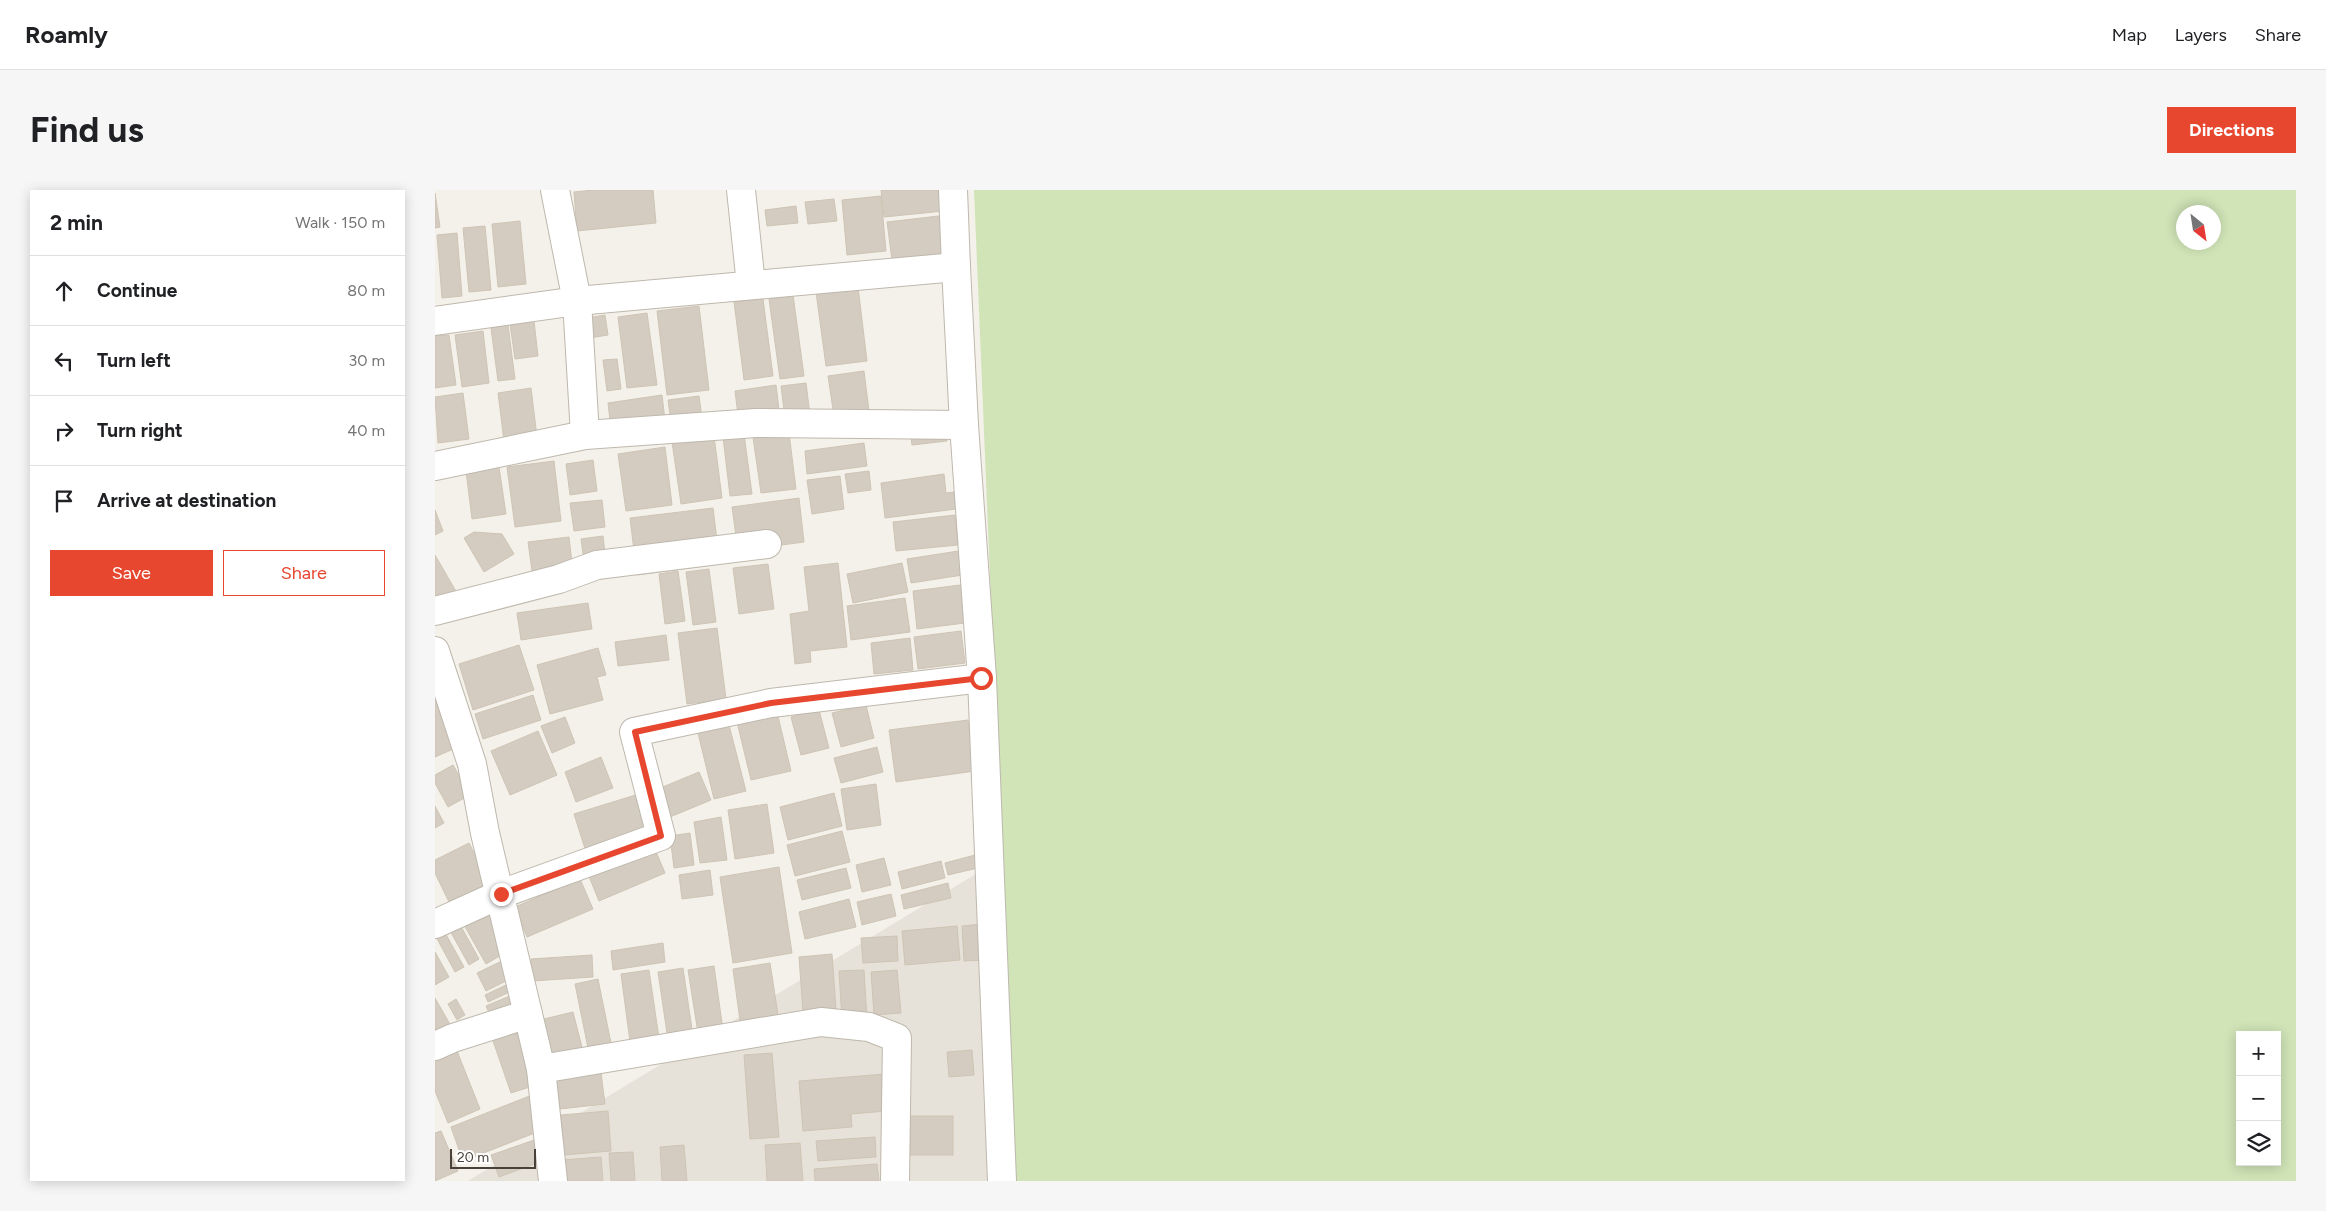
<!DOCTYPE html>
<html lang="en">
<head>
<meta charset="utf-8">
<style>
	:root { --surface:#fff; --page:#f6f6f6; --text:#202124; --muted:#757577; --line:#e0e0e0; --accent:#e6472e }
	body { margin:0; font-family:Figtree,sans-serif; background:var(--page); color:var(--text) }
	.controls { position:absolute; right:15px; bottom:15px; display:grid; overflow:hidden; border-radius:0px; box-shadow:0 2px 12px #0003 }
	.controls button { width:45px; height:45px; display:grid; place-items:center; padding:0; border:0; border-bottom:1px solid var(--line); background:var(--surface); color:var(--text); font:25px sans-serif }
	.compass { position:absolute; left:1741px; top:15px; width:45px; height:45px; border-radius:50%; background:var(--surface); box-shadow:0 2px 12px #0003; rotate:150deg }
	.scale { position:absolute; left:15px; bottom:12px; width:86px; box-sizing:border-box; padding-left:5px; border:2px solid #474139; border-top:0; font-size:14px; line-height:18px; white-space:nowrap; color:#474139; -webkit-text-stroke:4px #fff; paint-order:stroke }
	.stop { position:absolute; width:15px; height:15px; margin:-11px; border:4px solid #e6472e; border-radius:50%; background:#fff }
	.stop.end { background:#e6472e; border-color:#fff; box-shadow:0 1px 5px #0008 }
	.list { margin:0; padding:0; list-style:none }
	h2 { display:flex; justify-content:space-between; align-items:center; height:65px; margin:0; padding:0 20px; font-size:21px }
	h2 small { font-size:16px; font-weight:400; color:var(--muted) }
	.list li { display:grid; grid-template-columns:32px 1fr auto; gap:15px; align-items:center; box-sizing:border-box; height:70px; padding:0 20px; border-top:1px solid var(--line) }
	.list b { display:block; font-size:19px; white-space:nowrap }
	.list em { font-size:16px; font-style:normal; color:var(--muted) }
	.actions { display:flex; gap:10px; padding:15px 20px }
	.actions a { flex:1; padding:11px 0; border:1px solid var(--accent); border-radius:0px; text-align:center; font-size:18px; color:var(--accent) }
	.actions .main { background:var(--accent); color:#fff }
	.icon { flex:none; width:28px; height:28px; fill:none; stroke:currentColor; stroke-width:2; stroke-linecap:round; stroke-linejoin:round }
	.map { position:relative; flex:none; width:1861px; height:991px; overflow:hidden; border-radius:0px }
	header { display:flex; align-items:center; gap:30px; box-sizing:border-box; height:70px; padding:0 25px; background:var(--surface); border-bottom:1px solid var(--line) }
	header strong { font-size:24px }
	nav { display:flex; gap:28px; margin-inline-start:auto; font-size:18px }
	.intro { display:flex; align-items:center; justify-content:space-between; box-sizing:border-box; height:120px; padding:0 30px }
	h1 { margin:0; font-size:35px }
	.button { padding:12px 22px; border-radius:0px; background:var(--accent); color:#fff; font-size:18px; font-weight:700 }
	main { display:flex; gap:30px; padding:0 30px }
	aside { flex:1; background:var(--surface); border-radius:0px; box-shadow:0 2px 12px #0003 }
	.map>svg:first-child { display:block }
	.residential { fill:#e7e2d9 }
	.green { fill:#d0e4b7; fill-rule:evenodd }
	.building { fill:#d4ccc1; stroke:#cec4b4 }
	.lines { fill:none; stroke-linecap:round; stroke-linejoin:round }
	.minor-casing { stroke:#beb8ad; stroke-width:30 }
	.minor { stroke:#fff; stroke-width:28 }
	.route { stroke:#e6472e; stroke-width:6 }
</style>
</head>
<body>
<header>
<strong>Roamly</strong>
<nav><a>Map</a><a>Layers</a><a>Share</a></nav>
</header>
<div class="intro"><h1>Find us</h1><a class="button">Directions</a></div>
<main>
<aside>
<h2>2 min<small>Walk · 150 m</small></h2>
<ul class="list">
<li><svg class="icon" aria-label="ahead" viewBox="0 0 24 24"><path d="M12 20V5M6 11l6-6 6 6"/></svg><div><b>Continue</b></div><em>80 m</em></li>
<li><svg class="icon" aria-label="left" viewBox="0 0 24 24"><path d="M17 20v-9H6M10 6l-5 5 5 5"/></svg><div><b>Turn left</b></div><em>30 m</em></li>
<li><svg class="icon" aria-label="right" viewBox="0 0 24 24"><path d="M7 20v-9h11M14 6l5 5-5 5"/></svg><div><b>Turn right</b></div><em>40 m</em></li>
<li><svg class="icon" aria-label="arrive" viewBox="0 0 24 24"><path d="M6 21V4h12l-3 4 3 4H6"/></svg><div><b>Arrive at destination</b></div></li>
</ul>
<div class="actions"><a class="main">Save</a><a>Share</a></div>
</aside>
<div class="map">
<svg width="1861" height="991" viewBox="0 0 1861 991">
	<rect width="100%" height="100%" fill="#f4f1ea"/>
	<polygon class="residential" points="554,676 570,991 33,991"/>
	<path class="green" d="M539,0h1322v991h-1281zM1748,22h30v30h-30zM1805,845h37v127h-37z"/>
	<g class="building">
		<polygon points="159,0 218,0 221,33 142,41 139,2"/>
		<polygon points="446,0 507,0 509,21 449,27"/>
		<polygon points="0,3 5,37 0,38"/>
		<polygon points="446,6 451,61 412,65 407,10"/>
		<polygon points="399,9 402,31 373,34 370,12"/>
		<polygon points="361,16 363,33 332,36 330,20"/>
		<polygon points="512,25 516,63 457,70 452,32"/>
		<polygon points="85,31 91,94 63,97 57,34"/>
		<polygon points="50,36 56,100 34,102 28,38"/>
		<polygon points="22,43 27,106 7,108 2,45"/>
		<polygon points="423,97 432,171 391,176 381,102"/>
		<polygon points="358,105 369,186 345,189 334,109"/>
		<polygon points="328,109 338,186 309,190 299,112"/>
		<polygon points="264,116 274,200 232,205 222,121"/>
		<polygon points="212,123 222,195 192,198 183,127"/>
		<polygon points="170,125 173,145 155,148 152,128"/>
		<polygon points="99,131 103,166 80,169 75,134"/>
		<polygon points="73,135 80,189 63,191 56,138"/>
		<polygon points="48,141 54,193 27,197 20,145"/>
		<polygon points="14,145 21,195 0,198 0,146"/>
		<polygon points="182,169 186,199 172,201 168,170"/>
		<polygon points="429,181 434,221 399,226 393,186"/>
		<polygon points="371,193 376,233 351,236 346,196"/>
		<polygon points="341,195 345,228 304,233 300,201"/>
		<polygon points="96,198 102,247 69,251 63,203"/>
		<polygon points="28,203 34,249 3,253 0,207"/>
		<polygon points="227,205 231,239 177,247 173,213"/>
		<polygon points="264,206 268,235 237,239 233,210"/>
		<polygon points="508,224 512,251 477,255 473,228"/>
		<polygon points="354,243 361,299 326,303 318,247"/>
		<polygon points="309,244 317,304 295,306 288,247"/>
		<polygon points="279,246 287,308 246,314 237,252"/>
		<polygon points="429,253 432,276 372,284 370,261"/>
		<polygon points="230,257 237,315 191,321 183,264"/>
		<polygon points="158,270 162,301 135,305 131,274"/>
		<polygon points="119,271 126,331 80,337 72,277"/>
		<polygon points="64,277 71,324 37,329 31,281"/>
		<polygon points="434,281 436,300 413,303 410,284"/>
		<polygon points="509,284 511,303 519,302 521,319 450,328 446,293"/>
		<polygon points="405,286 409,319 377,324 372,290"/>
		<polygon points="364,308 369,352 303,361 297,317"/>
		<polygon points="167,310 170,337 139,341 135,313"/>
		<polygon points="278,318 285,374 202,385 195,328"/>
		<polygon points="0,320 8,341 0,345"/>
		<polygon points="520,325 523,355 461,361 458,332"/>
		<polygon points="39,342 67,344 79,364 49,382 29,348"/>
		<polygon points="168,346 173,388 152,391 146,349"/>
		<polygon points="134,347 139,390 99,395 93,352"/>
		<polygon points="530,360 534,384 476,393 472,369"/>
		<polygon points="0,365 22,403 0,416"/>
		<polygon points="403,373 412,457 375,461 376,472 360,474 355,424 374,421 369,377"/>
		<polygon points="467,373 473,402 418,413 412,384"/>
		<polygon points="333,374 339,419 304,424 298,378"/>
		<polygon points="274,379 281,432 258,435 251,382"/>
		<polygon points="243,381 250,431 230,434 224,384"/>
		<polygon points="533,394 538,432 482,439 478,401"/>
		<polygon points="470,408 475,442 416,450 412,416"/>
		<polygon points="153,413 157,439 86,450 82,423"/>
		<polygon points="282,438 291,509 252,514 243,443"/>
		<polygon points="526,441 530,473 483,479 479,447"/>
		<polygon points="231,445 234,470 183,476 180,452"/>
		<polygon points="475,448 478,480 439,484 436,453"/>
		<polygon points="84,455 99,500 38,520 24,474"/>
		<polygon points="163,458 171,485 162,487 168,510 115,524 102,475"/>
		<polygon points="98,505 106,530 48,549 40,524"/>
		<polygon points="0,509 23,557 0,567"/>
		<polygon points="431,515 439,548 406,557 397,523"/>
		<polygon points="384,520 394,558 366,565 356,527"/>
		<polygon points="342,522 356,581 316,590 302,532"/>
		<polygon points="130,527 140,553 117,563 106,536"/>
		<polygon points="533,530 540,581 461,592 454,540"/>
		<polygon points="294,535 311,601 279,609 263,543"/>
		<polygon points="103,541 122,585 75,605 56,561"/>
		<polygon points="442,557 448,582 406,593 399,568"/>
		<polygon points="166,567 178,598 141,612 130,582"/>
		<polygon points="18,575 35,605 13,617 0,593 0,585"/>
		<polygon points="264,582 276,610 235,627 223,599"/>
		<polygon points="441,594 446,635 412,640 406,599"/>
		<polygon points="207,603 220,644 152,665 139,624"/>
		<polygon points="399,603 407,636 353,650 345,617"/>
		<polygon points="332,614 339,663 300,669 293,620"/>
		<polygon points="0,616 9,633 0,638"/>
		<polygon points="286,627 292,670 265,673 259,632"/>
		<polygon points="407,641 415,672 360,686 352,655"/>
		<polygon points="255,643 259,675 239,678 235,646"/>
		<polygon points="34,653 54,693 14,712 0,683 0,670"/>
		<polygon points="219,657 230,683 164,711 153,684"/>
		<polygon points="540,665 543,678 513,685 510,673"/>
		<polygon points="449,668 456,695 427,702 421,675"/>
		<polygon points="506,671 510,688 467,699 463,682"/>
		<polygon points="344,677 357,763 298,773 285,687"/>
		<polygon points="411,678 416,698 367,710 362,690"/>
		<polygon points="275,680 278,705 247,709 244,685"/>
		<polygon points="145,689 158,719 92,747 80,717"/>
		<polygon points="513,693 516,708 469,719 466,705"/>
		<polygon points="456,704 461,726 427,735 422,712"/>
		<polygon points="414,709 421,737 370,749 364,722"/>
		<polygon points="54,722 75,760 51,774 29,735"/>
		<polygon points="23,731 44,769 34,775 13,737"/>
		<polygon points="548,734 551,770 529,771 527,736"/>
		<polygon points="522,736 525,770 470,775 467,741"/>
		<polygon points="8,739 29,777 20,782 0,745"/>
		<polygon points="462,746 463,771 428,773 426,748"/>
		<polygon points="228,753 230,772 178,780 176,761"/>
		<polygon points="0,762 14,787 0,795"/>
		<polygon points="397,764 401,820 368,822 364,767"/>
		<polygon points="157,765 158,787 97,791 96,769"/>
		<polygon points="75,767 83,785 51,801 42,783"/>
		<polygon points="335,773 343,825 305,831 298,779"/>
		<polygon points="279,776 288,840 263,843 253,780"/>
		<polygon points="248,778 258,846 233,850 223,782"/>
		<polygon points="214,780 225,855 196,859 186,784"/>
		<polygon points="429,780 432,828 407,830 404,781"/>
		<polygon points="462,780 466,823 439,825 436,782"/>
		<polygon points="163,789 177,858 154,863 140,794"/>
		<polygon points="75,793 79,800 53,812 50,805"/>
		<polygon points="77,805 82,816 56,827 51,816"/>
		<polygon points="0,808 16,836 0,845"/>
		<polygon points="21,809 30,825 22,830 13,814"/>
		<polygon points="138,822 148,861 116,870 105,830"/>
		<polygon points="81,839 101,895 76,903 57,848"/>
		<polygon points="537,860 539,885 514,887 512,862"/>
		<polygon points="22,861 45,919 13,933 0,901 0,870"/>
		<polygon points="337,863 344,947 315,949 309,865"/>
		<polygon points="166,883 170,914 125,919 121,889"/>
		<polygon points="450,884 452,921 416,924 417,937 368,941 364,891"/>
		<polygon points="97,905 110,939 28,971 16,937"/>
		<polygon points="173,921 176,961 129,965 126,925"/>
		<rect x="475" y="926" width="43" height="39"/>
		<polygon points="6,941 23,981 0,991 0,943"/>
		<polygon points="440,947 441,967 383,971 381,951"/>
		<polygon points="105,948 113,969 64,987 56,965"/>
		<polygon points="365,953 368,991 332,991 330,955"/>
		<polygon points="249,955 252,991 227,991 225,957"/>
		<polygon points="198,962 200,991 176,991 174,963"/>
		<polygon points="166,967 168,991 128,991 127,970"/>
		<polygon points="442,974 444,991 380,991 379,979"/>
	</g>
	<g class="lines">
		<defs>
			<g id="minor">
				<polyline points="120,0 142,111 150,245"/>
				<polyline points="306,0 316,95"/>
				<polyline points="0,131 142,111 521,77 518,0"/>
				<polyline points="529,235 547,488 567,991"/>
				<polyline points="0,276 150,245 321,233 529,235 521,77"/>
				<polyline points="0,421 124,389 162,375 332,354"/>
				<polyline points="0,461 37,574 50,643 106,879 118,991"/>
				<polyline points="0,734 66,704 226,646 199,542 336,513 547,488"/>
				<polyline points="0,856 18,848 93,824"/>
				<polyline points="106,879 386,832 434,837 462,848 460,991"/>
			</g>
		</defs>
		<use href="#minor" class="minor-casing"/>
		<use href="#minor" class="minor"/>
	</g>
	<g class="lines">
		<polyline class="route" points="66,704 226,646 200,542 336,513 546,488"/>
	</g>
</svg>
<div class="controls">
<button>+</button>
<button>−</button>
<button><svg class="icon" aria-label="layers" viewBox="0 0 24 24"><path d="M12 4l9 5-9 5-9-5zM3 14l9 5 9-5"/></svg></button>
</div>
<svg class="compass" viewBox="-18 -18 36 36"><path d="M0-13l5 13h-10z" fill="#e53935"/><path d="M0 13l5-13h-10z" fill="#757577"/></svg>
<div class="scale">20 m</div>
<div class="stop" style="left:546px;top:488px"></div>
<div class="stop end" style="left:66px;top:704px"></div>
</div>
</main>
</body>
</html>
